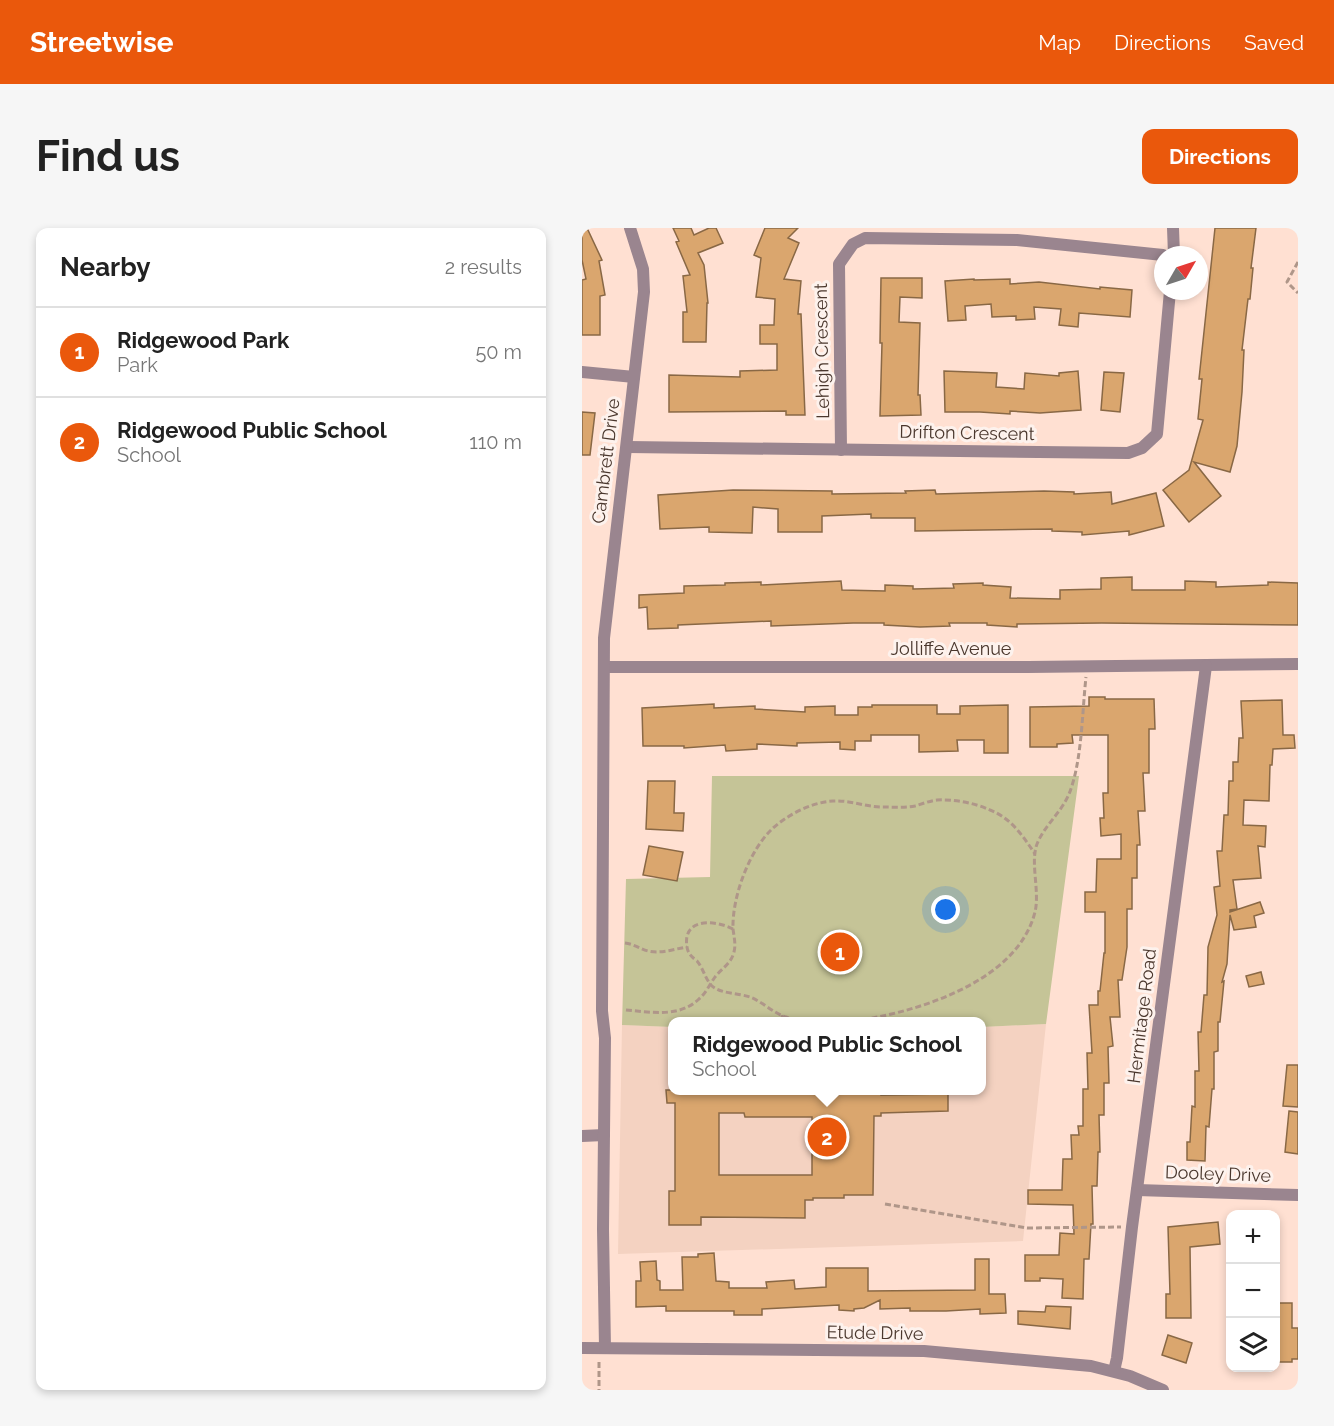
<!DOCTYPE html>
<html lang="en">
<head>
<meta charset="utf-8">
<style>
	:root { --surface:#fff; --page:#f6f6f6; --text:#222; --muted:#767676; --line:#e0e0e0; --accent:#ea580c }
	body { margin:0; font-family:Raleway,sans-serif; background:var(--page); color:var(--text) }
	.controls { position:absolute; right:18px; bottom:18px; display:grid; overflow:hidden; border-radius:12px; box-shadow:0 3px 9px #0003 }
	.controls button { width:54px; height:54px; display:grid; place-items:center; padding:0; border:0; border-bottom:2px solid var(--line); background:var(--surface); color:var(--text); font:30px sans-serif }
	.compass { position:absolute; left:572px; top:18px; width:54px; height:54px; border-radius:50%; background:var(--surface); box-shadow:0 3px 9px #0003; rotate:51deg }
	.you { position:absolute; left:364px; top:682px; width:21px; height:21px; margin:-15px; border:4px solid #fff; border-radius:50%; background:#1a73e8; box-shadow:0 0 0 9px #1a73e833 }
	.badge { display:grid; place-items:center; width:39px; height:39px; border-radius:50%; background:var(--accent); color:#fff; font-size:20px; font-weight:700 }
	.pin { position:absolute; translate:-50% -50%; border:3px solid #fff; box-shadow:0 2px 6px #0006 }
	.popup { position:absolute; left:86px; top:789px; width:318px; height:78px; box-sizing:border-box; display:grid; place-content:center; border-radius:12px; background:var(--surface); filter:drop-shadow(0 2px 4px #0005); font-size:20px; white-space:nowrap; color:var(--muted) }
	.popup b { font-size:22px; color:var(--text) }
	.popup::after { content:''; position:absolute; left:50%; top:100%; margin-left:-12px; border:12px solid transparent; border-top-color:var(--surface) }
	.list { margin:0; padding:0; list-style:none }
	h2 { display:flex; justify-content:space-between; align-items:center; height:78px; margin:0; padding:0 24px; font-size:26px }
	h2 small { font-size:20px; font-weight:400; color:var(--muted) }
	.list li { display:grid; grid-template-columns:39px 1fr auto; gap:18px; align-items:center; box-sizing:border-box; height:90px; padding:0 24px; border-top:2px solid var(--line) }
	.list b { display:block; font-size:22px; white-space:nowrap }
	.list p { margin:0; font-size:20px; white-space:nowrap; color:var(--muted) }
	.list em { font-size:20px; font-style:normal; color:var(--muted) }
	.icon { flex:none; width:33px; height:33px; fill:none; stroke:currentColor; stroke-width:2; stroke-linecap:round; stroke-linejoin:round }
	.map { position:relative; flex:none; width:716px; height:1162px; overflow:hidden; border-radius:12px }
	header { display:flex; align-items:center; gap:36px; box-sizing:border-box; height:84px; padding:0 30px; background:var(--accent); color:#fff }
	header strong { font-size:28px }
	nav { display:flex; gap:33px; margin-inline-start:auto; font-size:21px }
	.intro { display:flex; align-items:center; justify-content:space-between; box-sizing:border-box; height:144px; padding:0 36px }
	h1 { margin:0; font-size:42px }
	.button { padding:15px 27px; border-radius:12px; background:var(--accent); color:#fff; font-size:21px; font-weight:700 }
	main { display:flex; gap:36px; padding:0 36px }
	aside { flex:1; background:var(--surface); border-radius:12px; box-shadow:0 3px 9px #0003 }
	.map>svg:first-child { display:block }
	.built { fill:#f4d2c1 }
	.green { fill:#c5c497 }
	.building { fill:#daa66e; stroke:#896845; stroke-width:1.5; fill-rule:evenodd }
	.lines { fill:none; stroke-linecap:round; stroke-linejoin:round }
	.path { stroke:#af9689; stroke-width:3; stroke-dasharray:6 3; stroke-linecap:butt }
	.street { stroke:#9a858f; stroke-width:12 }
	.labels { text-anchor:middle; stroke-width:6; stroke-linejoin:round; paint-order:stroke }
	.street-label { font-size:18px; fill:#4a372d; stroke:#fdf2ed }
</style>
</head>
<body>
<header>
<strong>Streetwise</strong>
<nav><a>Map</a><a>Directions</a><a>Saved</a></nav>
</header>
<div class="intro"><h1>Find us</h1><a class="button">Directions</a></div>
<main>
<aside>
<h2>Nearby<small>2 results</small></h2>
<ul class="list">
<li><span class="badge">1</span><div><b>Ridgewood Park</b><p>Park</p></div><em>50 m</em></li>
<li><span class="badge">2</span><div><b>Ridgewood Public School</b><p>School</p></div><em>110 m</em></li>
</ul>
</aside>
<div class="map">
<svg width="716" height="1162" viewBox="0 0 716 1162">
	<rect width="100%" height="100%" fill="#ffe0d2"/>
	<polygon class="built" points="464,796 441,1013 36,1026 40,797 90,799 91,862 400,862 400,799"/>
	<polygon class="green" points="130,548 497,548 464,796 400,799 400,794 91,794 90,799 40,797 44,651 128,649"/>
	<g class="building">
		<polygon points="0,0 5,0 20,32 17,33 23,67 18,68 18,107 0,107 0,52 4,51 0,32"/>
		<polygon points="91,0 109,0 112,7 127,0 134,0 141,15 116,25 122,37 126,75 125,75 124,114 101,114 101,84 105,84 101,48 108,47 94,14 97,13"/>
		<polygon points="183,0 216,0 206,10 217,15 202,51 219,53 216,86 219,86 223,187 204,187 204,183 87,184 87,147 158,149 158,143 195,142 195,116 178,116 178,97 192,97 193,71 174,69 179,30 172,27"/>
		<polygon points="633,0 674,0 669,40 671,40 668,71 666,71 660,122 662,122 660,164 655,218 648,244 612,234 639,268 607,294 581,262 607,242 621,192 616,191 620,151 617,151"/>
		<polygon points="299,50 340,50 340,70 318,69 317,94 338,95 336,167 338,167 339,187 298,188 300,115 298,115"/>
		<polygon points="392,51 392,52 428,51 428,56 457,54 518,61 518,59 550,62 548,89 497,85 496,99 477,97 479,81 452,79 453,91 434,92 434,88 410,89 409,76 383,78 384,92 366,93 363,53"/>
		<polygon points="362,143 415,145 414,159 442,161 443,145 477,148 477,145 496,143 499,182 458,185 428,183 428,186 398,184 363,184"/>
		<polygon points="522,144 542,145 538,184 519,182"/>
		<polygon points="0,184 13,185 8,227 0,227"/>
		<polygon points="151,262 250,263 250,266 324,265 323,263 353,262 354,266 462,263 492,264 492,266 529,264 530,276 574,265 582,298 547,307 547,303 500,307 500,304 470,303 470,301 333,303 333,290 289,290 289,286 240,288 240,304 196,304 196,281 171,279 170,305 127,304 127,299 78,301 76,267"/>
		<polygon points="550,349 550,362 603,362 603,353 634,354 634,359 686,357 686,354 716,355 716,397 520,395 435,396 435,399 405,397 405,395 367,395 368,398 338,399 302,397 302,395 271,395 189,398 189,393 96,397 96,400 66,401 65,379 57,380 57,367 102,365 102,358 143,357 143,355 179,354 179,357 259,353 260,362 303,363 303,357 331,358 331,361 372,360 371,356 401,355 401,357 429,359 428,370 478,371 478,362 519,361 519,350"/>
		<polygon points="507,469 523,469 523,471 572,471 573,501 567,501 567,545 561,545 563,583 556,583 558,617 555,617 555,650 550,650 550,681 545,681 545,719 540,752 536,752 538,789 528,789 531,818 526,819 527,855 522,855 522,887 517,887 518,924 516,924 515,958 510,958 511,996 509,996 507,1031 502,1031 501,1071 480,1070 481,1051 458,1050 458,1053 443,1053 443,1027 477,1027 478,1005 492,1006 491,977 446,976 446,962 480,962 481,931 490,931 489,907 497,907 496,898 501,898 501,861 506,861 505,825 510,825 507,777 516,777 516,763 518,763 522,725 523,725 523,684 503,684 503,664 514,664 515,631 539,631 539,606 519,608 518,590 522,590 521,565 526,565 526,507 490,507 491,515 475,516 475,519 448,519 448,479 507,478"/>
		<polygon points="700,472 701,507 712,507 713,520 691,521 690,537 688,537 687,573 662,572 661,597 684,598 683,619 676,618 679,650 651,652 655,681 648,682 648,684 678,674 682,685 672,688 674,699 652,702 648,687 645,736 640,754 642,753 638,794 636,794 636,823 632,824 632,861 630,861 627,899 624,898 623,933 605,932 605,914 608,914 610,878 613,879 613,843 617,843 616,804 619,804 622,767 625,767 626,719 635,687 632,659 638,658 635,623 640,623 642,587 646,587 647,553 651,553 651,534 656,534 657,510 661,510 659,473"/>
		<polygon points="132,476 132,480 173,478 173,481 223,484 223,479 253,478 253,487 276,487 276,479 290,479 290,477 355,477 355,486 378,486 378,478 426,477 426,525 402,525 402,512 375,512 376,523 337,524 337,507 289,507 289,513 273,513 273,522 258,521 258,514 215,515 215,518 175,516 175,521 144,523 143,517 102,520 102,518 61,518 60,480"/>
		<polygon points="66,553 93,553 92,585 102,585 101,603 64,601"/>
		<polygon points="67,618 101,624 95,653 61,647"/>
		<polygon points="679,744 682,756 667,759 664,748"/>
		<polygon points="705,837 716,837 716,879 701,878"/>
		<path d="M84,862h215v5l67,-1v17l-67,2v3h-7l-1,79h-29v3h-31v2h-8v18l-104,-1v8h-32v-34h6v-88h-8zM137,885h25l1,4h67v58h-93z"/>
		<polygon points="707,883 716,884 716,926 703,924"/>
		<polygon points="636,994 638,1016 608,1019 609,1090 584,1090 584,1066 588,1066 586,999"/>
		<polygon points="132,1025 134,1053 147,1054 147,1060 185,1060 184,1054 212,1052 213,1061 244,1059 244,1040 286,1040 286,1063 393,1062 393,1031 407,1031 407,1066 423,1066 424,1085 398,1086 398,1081 364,1083 328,1083 328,1080 298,1081 298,1072 282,1080 272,1081 272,1083 257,1082 257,1077 180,1081 180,1087 152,1087 152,1083 84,1083 84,1078 54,1079 54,1053 59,1053 58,1034 74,1033 75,1052 78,1053 78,1062 101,1062 100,1029 116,1029 116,1026"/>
		<polygon points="693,1075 710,1075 710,1100 716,1100 716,1131 710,1131 710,1134 693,1134"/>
		<polygon points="464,1078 489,1079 488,1101 436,1096 436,1083 463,1084"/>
		<polygon points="586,1107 610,1115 604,1135 580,1127"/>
	</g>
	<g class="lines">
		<g class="path">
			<polyline points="716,34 705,54 716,65"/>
			<path d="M151,701c-17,-9 -51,-12 -46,18 1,7 5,10 10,14 6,7 8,17 14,24 9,9 27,8 39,12 13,5 23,16 36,20 10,4 21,4 32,5"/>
			<path d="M43,715c9,1 15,6 23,8 13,3 26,-2 39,-4"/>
			<path d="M44,782c25,2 53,8 73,-11 7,-6 11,-15 16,-22 7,-9 16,-13 19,-25 2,-8 0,-15 -1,-23 -1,-32 16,-78 39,-100 15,-14 40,-27 61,-28 17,-1 33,6 50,6 10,0 21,1 32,-1 7,-2 14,-5 22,-6 17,-1 38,3 53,10 21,8 33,26 45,44"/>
			<polyline points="200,787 201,794"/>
			<path d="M263,794c65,-7 172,-38 190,-110 5,-21 -5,-49 2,-68 7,-18 24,-31 32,-50 13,-32 13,-81 17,-117"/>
			<polyline points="303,976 445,1000 539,999"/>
			<polyline points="17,1134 17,1162"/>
		</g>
		<g class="street">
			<polyline points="591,0 592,27"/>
			<polyline points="0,144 52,149"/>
			<polyline points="46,219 546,225 560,220 575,206 588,63"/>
			<polyline points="259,222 257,36 271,16 283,10 435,12 581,27"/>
			<polyline points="23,439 446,439 716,436"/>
			<polyline points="0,908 22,907"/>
			<polyline points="555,962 716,967"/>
			<polyline points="0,1120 342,1123 509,1138 548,1148 581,1162"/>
			<polyline points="23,1120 21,1001 23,810 20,783 22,410 62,64 61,41 48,0"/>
			<polyline points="532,1143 535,1130 550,999 624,438"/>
		</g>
	</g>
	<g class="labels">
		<g class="street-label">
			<text transform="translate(240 123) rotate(-91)" y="6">Lehigh Crescent</text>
			<text transform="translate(385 205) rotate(1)" y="6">Drifton Crescent</text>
			<text transform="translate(24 233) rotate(-83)" y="6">Cambrett Drive</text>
			<text x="369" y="427">Jolliffe Avenue</text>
			<text transform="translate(560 788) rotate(-83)" y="6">Hermitage Road</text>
			<text transform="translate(636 946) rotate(2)" y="6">Dooley Drive</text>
			<text transform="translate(293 1105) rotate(1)" y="6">Etude Drive</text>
		</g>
	</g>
</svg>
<div class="controls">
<button>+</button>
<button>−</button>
<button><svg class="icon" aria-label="layers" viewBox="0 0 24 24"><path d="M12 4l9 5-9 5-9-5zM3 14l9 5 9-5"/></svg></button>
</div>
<svg class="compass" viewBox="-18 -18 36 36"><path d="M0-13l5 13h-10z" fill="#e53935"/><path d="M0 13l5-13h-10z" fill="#767676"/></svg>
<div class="you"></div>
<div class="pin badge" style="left:258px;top:724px">1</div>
<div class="pin badge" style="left:245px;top:909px">2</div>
<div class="popup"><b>Ridgewood Public School</b>School</div>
</div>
</main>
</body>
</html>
